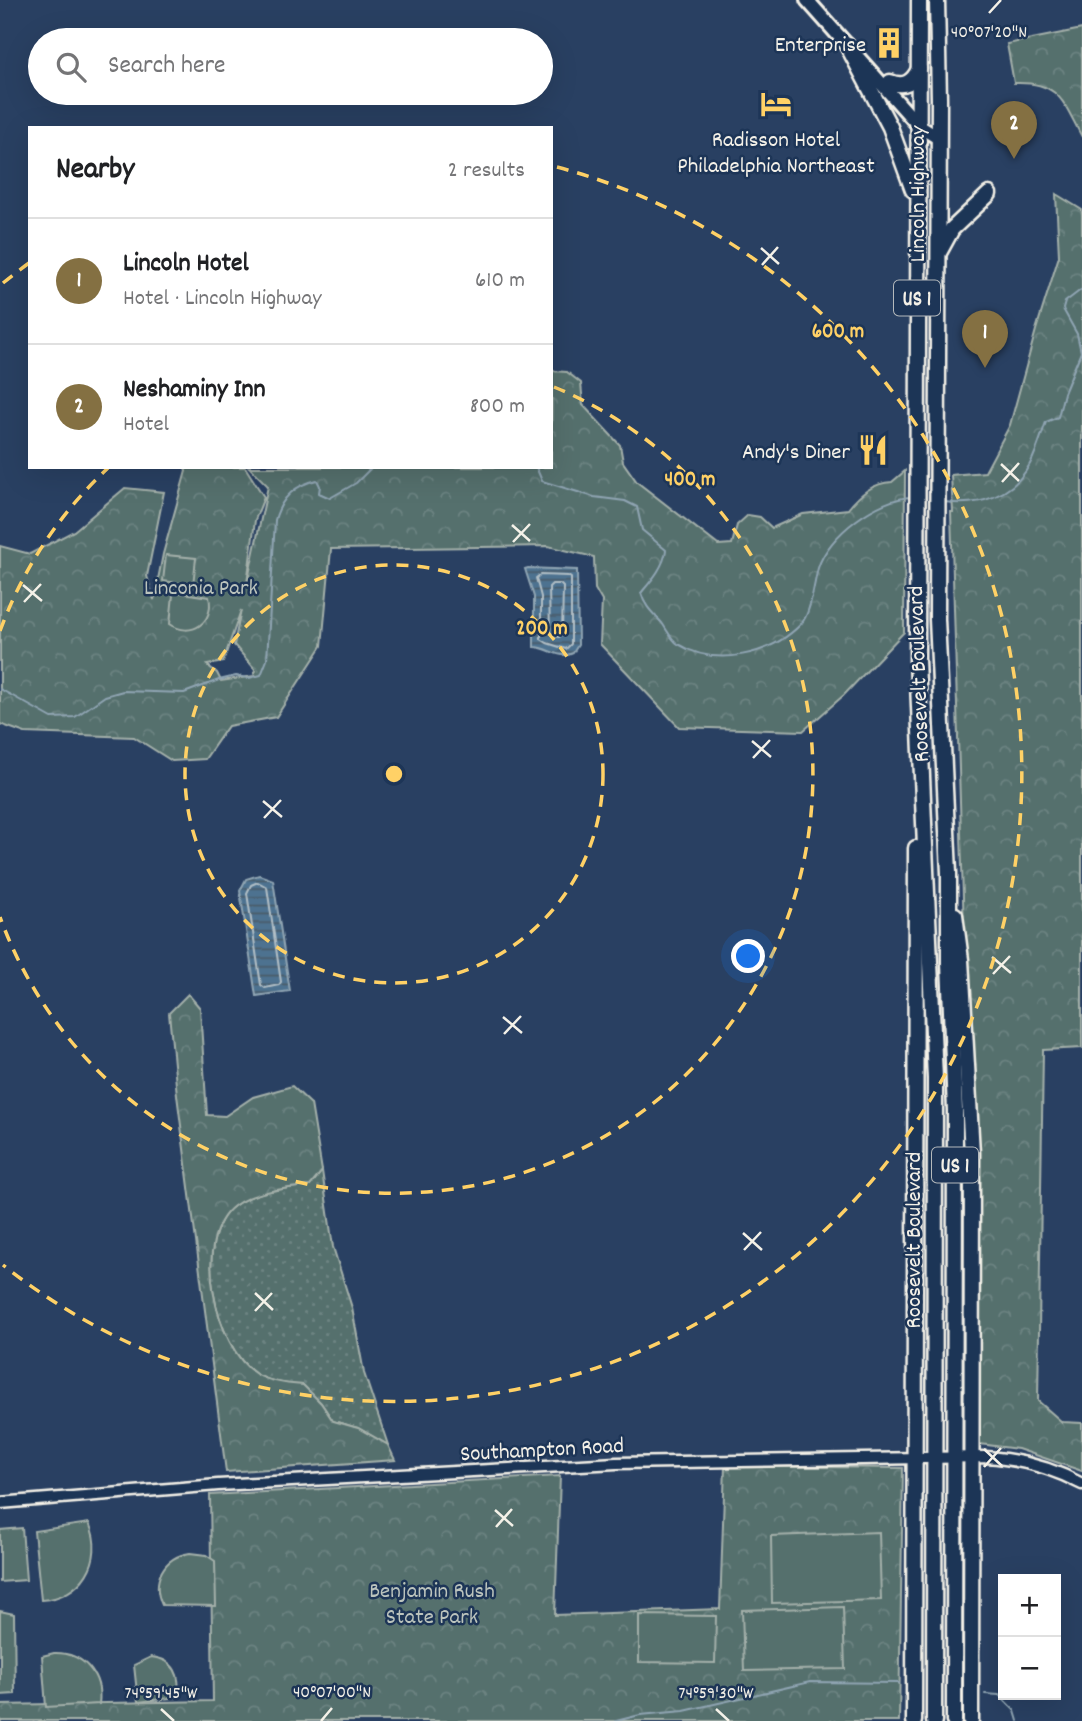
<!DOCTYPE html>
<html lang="en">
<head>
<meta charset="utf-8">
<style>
	:root { --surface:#fff; --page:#f6f6f6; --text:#202124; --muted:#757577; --line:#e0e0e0; --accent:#847042 }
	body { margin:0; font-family:Dekko,sans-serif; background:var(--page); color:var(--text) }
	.controls { position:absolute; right:21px; bottom:21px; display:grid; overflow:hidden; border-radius:0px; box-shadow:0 7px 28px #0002 }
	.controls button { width:63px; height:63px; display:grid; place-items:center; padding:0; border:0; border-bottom:2px solid var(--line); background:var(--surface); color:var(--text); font:35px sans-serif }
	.you { position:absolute; left:749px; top:957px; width:24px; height:24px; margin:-18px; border:5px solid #fff; border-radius:50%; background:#1a73e8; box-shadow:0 0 0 10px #1a73e833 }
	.badge { display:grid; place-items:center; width:46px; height:46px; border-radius:50%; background:var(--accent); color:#fff; font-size:23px; font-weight:700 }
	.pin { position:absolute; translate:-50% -58px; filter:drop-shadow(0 2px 4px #0008) }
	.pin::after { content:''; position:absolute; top:37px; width:24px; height:21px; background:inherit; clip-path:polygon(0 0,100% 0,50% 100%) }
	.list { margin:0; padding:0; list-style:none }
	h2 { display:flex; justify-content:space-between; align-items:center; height:91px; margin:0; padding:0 28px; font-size:30px }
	h2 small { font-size:23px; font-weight:400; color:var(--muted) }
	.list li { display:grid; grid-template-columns:46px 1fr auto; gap:21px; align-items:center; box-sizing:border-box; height:126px; padding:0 28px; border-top:2px solid var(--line) }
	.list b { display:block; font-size:26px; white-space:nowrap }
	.list p { margin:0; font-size:23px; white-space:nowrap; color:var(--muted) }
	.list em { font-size:23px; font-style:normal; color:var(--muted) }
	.icon { flex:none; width:38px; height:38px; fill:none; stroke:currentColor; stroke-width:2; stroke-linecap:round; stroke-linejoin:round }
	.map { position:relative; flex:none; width:1082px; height:1721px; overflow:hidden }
	.search { position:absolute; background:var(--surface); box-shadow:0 7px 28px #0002; left:28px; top:28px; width:525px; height:77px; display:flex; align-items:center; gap:18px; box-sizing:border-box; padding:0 24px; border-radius:38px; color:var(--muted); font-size:26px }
	.panel { position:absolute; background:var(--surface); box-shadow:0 7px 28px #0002; left:28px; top:126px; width:525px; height:343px; border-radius:0px }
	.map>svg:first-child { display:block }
	.grass { fill:url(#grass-dots); stroke:#a4b0aa; stroke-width:2 }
	.forest { fill:url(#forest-crowns); stroke:#a4b0aa; stroke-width:2; fill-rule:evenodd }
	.pitch { fill:#546f6d; stroke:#a4b0aa; stroke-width:2 }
	.water { fill:url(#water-rules); stroke:#90a5b3; stroke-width:2 }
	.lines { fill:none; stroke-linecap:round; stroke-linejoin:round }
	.shore { stroke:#b1bec5; stroke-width:2 }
	.stream { stroke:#90a5b3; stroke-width:2 }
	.tertiary-casing { stroke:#f4f1e8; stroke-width:15 }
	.primary-casing { stroke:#f4f1e8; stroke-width:18 }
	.trunk-casing { stroke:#f4f1e8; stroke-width:19 }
	.tertiary { stroke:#1d3557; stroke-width:10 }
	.primary { stroke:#1d3557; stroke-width:12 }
	.trunk { stroke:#1d3557; stroke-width:14 }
	.ticks { fill:none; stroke:#f4f1e8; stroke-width:2.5 }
	.ring { fill:none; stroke:#ffd166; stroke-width:3.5; stroke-dasharray:12 9 }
	.labels { text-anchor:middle; stroke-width:5; stroke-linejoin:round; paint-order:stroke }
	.shield { fill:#1d3557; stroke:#b4b9bc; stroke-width:2 }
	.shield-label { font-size:21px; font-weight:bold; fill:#f4f1e8 }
	.poi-label { font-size:23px; fill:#f4f1e8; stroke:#1d3557; text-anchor:end }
	.street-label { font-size:23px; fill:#f4f1e8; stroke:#1d3557 }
	.park-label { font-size:23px; fill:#bcc4bd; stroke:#1d3557 }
	.ticks-label { font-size:18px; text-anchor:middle; fill:#f4f1e8; stroke:#1d3557; stroke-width:5; stroke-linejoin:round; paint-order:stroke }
	.centre { fill:#ffd166; stroke:#1d3557; stroke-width:3.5 }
	.ring-label { font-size:21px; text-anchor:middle; font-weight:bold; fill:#ffd166; stroke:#1d3557; stroke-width:5; stroke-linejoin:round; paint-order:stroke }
</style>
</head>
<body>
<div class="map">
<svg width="1082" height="1721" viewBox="0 0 1082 1721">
	<defs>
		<pattern id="grass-dots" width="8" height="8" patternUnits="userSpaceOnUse" patternTransform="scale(1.75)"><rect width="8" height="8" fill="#546f6d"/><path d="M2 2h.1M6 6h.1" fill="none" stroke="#6d8482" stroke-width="1.8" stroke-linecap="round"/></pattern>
		<pattern id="forest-crowns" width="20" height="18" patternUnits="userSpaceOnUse" patternTransform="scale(1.75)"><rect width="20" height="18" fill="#546f6d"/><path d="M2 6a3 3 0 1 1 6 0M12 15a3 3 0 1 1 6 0" fill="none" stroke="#6d8482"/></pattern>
		<pattern id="water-rules" width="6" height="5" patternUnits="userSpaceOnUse" patternTransform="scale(1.75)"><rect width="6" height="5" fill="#4d7290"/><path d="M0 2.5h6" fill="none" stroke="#4b5b67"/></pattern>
	</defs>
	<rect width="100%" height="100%" fill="#294062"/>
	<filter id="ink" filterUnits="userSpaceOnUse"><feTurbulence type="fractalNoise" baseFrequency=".0143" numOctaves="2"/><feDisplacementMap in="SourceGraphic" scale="14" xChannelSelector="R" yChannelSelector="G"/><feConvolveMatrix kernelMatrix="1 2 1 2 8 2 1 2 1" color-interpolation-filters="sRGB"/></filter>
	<g filter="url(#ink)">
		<path class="grass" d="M322,1171l11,76 19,61 12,65 24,72 -30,-17 -25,-7 -12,-18 -18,-18c-16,-1 -34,-3 -47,-11 -41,-27 -65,-135 -22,-168 20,-15 51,-18 76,-20z"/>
		<g class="forest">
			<path d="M1082,29v108c-19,-35 -22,-56 -68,-54l-7,-39z"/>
			<polygon points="1056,194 1082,210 1082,1048 1043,1050 1038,1401 1062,1422 1082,1423 1082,1471 1018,1449 980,1444 951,512 953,512 951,475 985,472 1010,425 1036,330 1059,256"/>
			<path d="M552,371l15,1 14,11 2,22 37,40 3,17 14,20 81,63 14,-1 5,-19 11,-10 12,2 12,11 31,-14 45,-5c12,-15 25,-26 44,-27l13,-11 -1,161 -60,63 -41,36 -124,-4 -79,-83 2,-43 -7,-12 -1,-32 -46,-11 -217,3 -9,97 -46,71 -48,9 -23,33 -33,2 -38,-24 -109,-4 -25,-9v-178l30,8 44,-23 51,-43 39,4 -17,84 7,24 9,-46 23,-83 -1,-4h60l19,30 -9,23 -8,64 21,-98 -19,-19h302zM241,610l-7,35 21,24 -1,7 -33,5 -4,-8 -10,-8 16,-3z"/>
			<path d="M188,994l12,14 7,107 18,1 28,-19 39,-11 19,18 11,67 -12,15c-25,2 -56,5 -76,20 -43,33 -19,141 22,168 13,8 31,10 47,11l18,18 12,18 25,7 30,17 7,15 -169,12 -49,-377 -8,-82z"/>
			<polygon points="725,1466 903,1468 899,1721 0,1721 0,1705 213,1701 210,1495 560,1476 555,1615 720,1609"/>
		</g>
		<g class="pitch">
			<polygon points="166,555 196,558 193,585 163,581"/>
			<path d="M176,592l33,5c6,25 -18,42 -39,27l3,-29z"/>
			<path d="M89,1523c17,37 -8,75 -48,77l-7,-69z"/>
			<polygon points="22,1528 26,1580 0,1582 0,1530"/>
			<polygon points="879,1532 881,1600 772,1603 771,1536"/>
			<path d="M190,1553l16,2 9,6 1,45 -54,-1c-11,-24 1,-48 28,-52z"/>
			<polygon points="843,1607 845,1669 744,1671 742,1610"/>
			<polygon points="0,1611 14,1614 15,1694 0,1695"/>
			<polygon points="639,1615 716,1616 715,1663 639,1662"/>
			<path d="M54,1653c29,-1 49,22 45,51l-53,3 -4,-51z"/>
			<path d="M151,1657c24,2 30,19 27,40l-40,5 -4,-37z"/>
		</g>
		<g class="water">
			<path d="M528,568l49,2 1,75 -5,8c-14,7 -25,-6 -39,-6v-50l-9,-28z"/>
			<polygon points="259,875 273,880 290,991 256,996 240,891 246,879"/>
		</g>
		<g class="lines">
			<g class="shore">
				<polygon points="540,575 568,576 571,578 571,644 566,649 547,643 541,639 541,597 536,578"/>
				<polygon points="552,584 560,584 563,587 562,634 559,637 550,633 549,587"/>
				<polygon points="258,882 267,887 281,982 279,985 265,988 261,985 247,893 251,885"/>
			</g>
			<g class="stream">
				<path d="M536,467l6,14 52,16 31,4 12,6 5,23 24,20c-2,17 -15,31 -25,43 4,14 12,20 21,30 5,7 9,16 16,21 38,24 93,11 123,-20 10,-11 13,-41 17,-56 10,-33 60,-70 94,-71"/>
				<path d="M945,502c34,5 68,-6 85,-38 7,-13 11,-28 16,-42l12,-5 6,-24 17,-41 -4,-18 -14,-25 2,-7 17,-13"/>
				<path d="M0,689l52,29 23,-1 30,-21 18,-5 61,2 35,-13 17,-4 13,2 12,-3 6,-15 8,-140c6,-22 19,-35 42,-40l3,6 -1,7 11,5 26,-15 16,-16"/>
				<polyline points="985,1694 999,1695 1015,1711 1018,1721"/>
				<polyline points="616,1721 640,1715 684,1711 810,1682 899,1683"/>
			</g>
			<defs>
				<path id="tertiary" d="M0,1503l218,-18 398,-22 369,-6c34,2 67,11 97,27"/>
				<polyline id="primary" points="807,0 919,126 938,138"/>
				<g id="trunk">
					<polyline points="919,0 917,660 935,1079 934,1721"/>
					<polyline points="937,0 939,99 937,619 949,873 949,962 955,1110 954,1721"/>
					<polyline points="847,45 890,127 913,190"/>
					<path d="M890,82c14,6 23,0 29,-13"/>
					<polyline points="940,251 952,229 989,194"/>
					<polyline points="955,915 961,960 972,1153 971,1721"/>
					<polyline points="914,1721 916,848"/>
				</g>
			</defs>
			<use href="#tertiary" class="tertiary-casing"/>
			<use href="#primary" class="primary-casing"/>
			<use href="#trunk" class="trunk-casing"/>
			<use href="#tertiary" class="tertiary"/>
			<use href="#primary" class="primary"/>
			<use href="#trunk" class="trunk"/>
		</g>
	</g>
	<path class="ticks" d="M989,13l12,-13M761,248l18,16M762,265l16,-18M1001,464l18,17M1002,482l17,-19M512,525l18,16M513,542l17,-18M23,585l19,16M24,602l17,-18M752,741l19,16M753,758l17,-18M263,801l19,16M264,818l17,-18M992,957l19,16M993,974l17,-18M503,1017l19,16M504,1034l17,-18M743,1233l19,17M744,1250l17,-18M255,1293l18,17M255,1311l17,-18M984,1449l18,17M984,1467l17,-19M495,1510l18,16M496,1527l16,-18M161,1709l13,12M716,1709l13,12M321,1721l11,-13"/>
	<g class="ring">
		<circle cx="394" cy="774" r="209"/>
		<path d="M0 631A419 419 0 0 1 108 468M554 387A419 419 0 1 1 0 917"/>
		<path d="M3 283A628 628 0 0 1 29 263M557 167A628 628 0 1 1 3 1265"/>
	</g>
	<defs>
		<symbol id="building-bare" viewBox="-9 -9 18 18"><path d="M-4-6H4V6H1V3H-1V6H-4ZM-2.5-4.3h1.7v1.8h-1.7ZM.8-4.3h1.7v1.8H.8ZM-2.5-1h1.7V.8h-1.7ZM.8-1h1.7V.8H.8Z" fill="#ffd166" stroke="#1d3557" stroke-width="2.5" paint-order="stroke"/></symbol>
		<symbol id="hotel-bare" viewBox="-9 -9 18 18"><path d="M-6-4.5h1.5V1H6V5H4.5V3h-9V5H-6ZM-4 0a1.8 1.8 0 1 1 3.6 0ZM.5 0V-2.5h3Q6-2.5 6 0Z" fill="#ffd166" stroke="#1d3557" stroke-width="2.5" paint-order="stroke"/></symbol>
		<symbol id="restaurant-bare" viewBox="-9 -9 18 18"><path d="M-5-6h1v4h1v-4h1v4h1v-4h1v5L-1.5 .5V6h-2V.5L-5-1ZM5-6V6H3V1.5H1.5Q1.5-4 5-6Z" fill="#ffd166" stroke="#1d3557" stroke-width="2.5" paint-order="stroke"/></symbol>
	</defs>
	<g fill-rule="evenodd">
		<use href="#building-bare" x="867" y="21" width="44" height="44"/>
		<use href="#hotel-bare" x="754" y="82" width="44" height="44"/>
		<use href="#restaurant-bare" x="851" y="428" width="44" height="44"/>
	</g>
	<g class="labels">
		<g class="shield">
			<rect x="894" y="280.5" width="46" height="35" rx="5"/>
			<rect x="932" y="1147.5" width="46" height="35" rx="5"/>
		</g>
		<g class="shield-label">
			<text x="917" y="305">US 1</text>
			<text x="955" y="1172">US 1</text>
		</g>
		<g class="poi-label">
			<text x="866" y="51">Enterprise</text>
			<text x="776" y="146" text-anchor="middle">Radisson Hotel<tspan x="776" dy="26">Philadelphia Northeast</tspan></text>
			<text x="850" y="458">Andy's Diner</text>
		</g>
		<g class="street-label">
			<text transform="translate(916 194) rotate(-90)" y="8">Lincoln Highway</text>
			<text transform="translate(917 674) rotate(-92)" y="8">Roosevelt Boulevard</text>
			<text transform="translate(912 1240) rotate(-90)" y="8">Roosevelt Boulevard</text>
			<text transform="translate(542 1448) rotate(-3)" y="8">Southampton Road</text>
		</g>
		<g class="park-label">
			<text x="201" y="594">Linconia Park</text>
			<text x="432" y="1597">Benjamin Rush<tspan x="432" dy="26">State Park</tspan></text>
		</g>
	</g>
	<g class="ticks-label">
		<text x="989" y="37">40°07'20"N</text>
		<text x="332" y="1697">40°07'00"N</text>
		<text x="161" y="1698">74°59'45"W</text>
		<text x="716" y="1698">74°59'30"W</text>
	</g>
	<circle cx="394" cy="774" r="10" class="centre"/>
	<g class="ring-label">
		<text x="838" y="337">600 m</text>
		<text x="690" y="485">400 m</text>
		<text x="542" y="634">200 m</text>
	</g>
</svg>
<div class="controls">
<button>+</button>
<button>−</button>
</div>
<div class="you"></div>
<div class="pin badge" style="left:985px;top:368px">1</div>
<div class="pin badge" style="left:1014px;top:159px">2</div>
<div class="search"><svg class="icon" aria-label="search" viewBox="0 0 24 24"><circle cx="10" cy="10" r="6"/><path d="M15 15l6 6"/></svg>Search here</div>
<section class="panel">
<h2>Nearby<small>2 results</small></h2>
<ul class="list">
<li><span class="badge">1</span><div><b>Lincoln Hotel</b><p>Hotel · Lincoln Highway</p></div><em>610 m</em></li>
<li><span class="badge">2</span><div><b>Neshaminy Inn</b><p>Hotel</p></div><em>800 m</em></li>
</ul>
</section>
</div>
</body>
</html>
